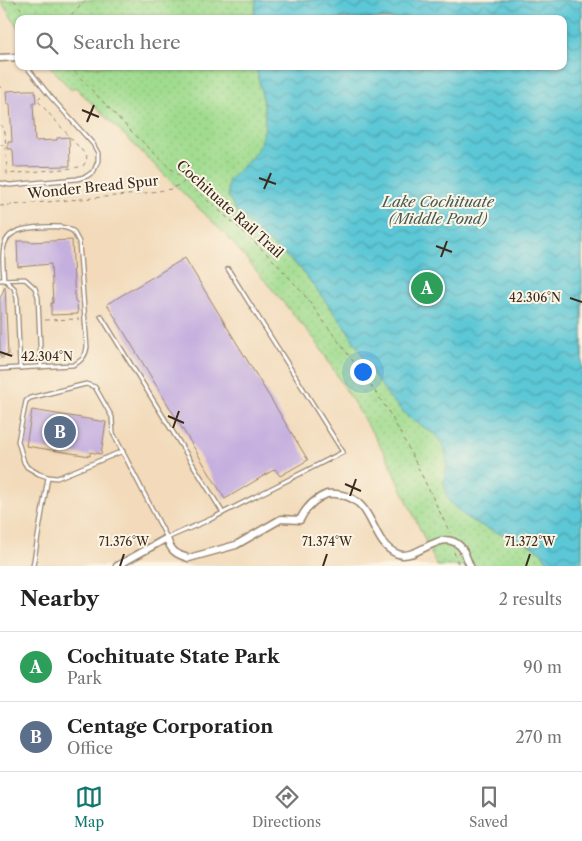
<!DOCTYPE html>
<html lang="en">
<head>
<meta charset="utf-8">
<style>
	:root { --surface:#fff; --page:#f2f2f2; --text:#222; --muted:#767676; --line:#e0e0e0; --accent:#0f766e }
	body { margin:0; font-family:"Libre Caslon Text",serif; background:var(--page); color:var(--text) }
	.you { position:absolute; left:362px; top:371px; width:18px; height:18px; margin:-12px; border:4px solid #fff; border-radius:50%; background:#1a73e8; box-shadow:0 0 0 8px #1a73e833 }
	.badge { display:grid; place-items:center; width:32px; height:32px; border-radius:50%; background:var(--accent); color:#fff; font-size:16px; font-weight:700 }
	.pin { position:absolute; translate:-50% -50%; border:2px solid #fff; box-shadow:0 1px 5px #0006 }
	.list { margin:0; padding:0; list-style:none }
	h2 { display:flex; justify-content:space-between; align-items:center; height:65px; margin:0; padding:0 20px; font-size:21px }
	h2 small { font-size:16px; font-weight:400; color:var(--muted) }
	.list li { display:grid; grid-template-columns:32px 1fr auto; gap:15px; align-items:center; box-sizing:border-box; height:70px; padding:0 20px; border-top:1px solid var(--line) }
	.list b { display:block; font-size:19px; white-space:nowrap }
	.list p { margin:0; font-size:16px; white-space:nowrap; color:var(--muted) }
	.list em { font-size:16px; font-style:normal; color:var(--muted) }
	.icon { flex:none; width:28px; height:28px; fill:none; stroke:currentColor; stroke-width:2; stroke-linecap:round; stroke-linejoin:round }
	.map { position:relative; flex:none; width:582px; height:566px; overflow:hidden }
	.search { position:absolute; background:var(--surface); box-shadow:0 1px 4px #0004; left:15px; right:15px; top:15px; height:55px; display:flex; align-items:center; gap:12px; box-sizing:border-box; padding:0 18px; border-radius:10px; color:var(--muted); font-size:19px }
	.sheet { height:205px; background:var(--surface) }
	nav { display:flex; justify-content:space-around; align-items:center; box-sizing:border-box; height:70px; border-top:1px solid var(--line); background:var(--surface); font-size:14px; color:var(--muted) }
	nav a { display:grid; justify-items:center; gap:2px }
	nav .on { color:var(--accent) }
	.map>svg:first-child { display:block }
	.green { fill:url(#green-dots); stroke:#6e8356 }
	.water { fill:url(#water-waves); stroke:#4c787a }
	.building { fill:#c5afdf }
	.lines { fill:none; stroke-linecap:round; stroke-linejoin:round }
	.service-casing { stroke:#96826c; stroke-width:5.5 }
	.minor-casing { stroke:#96826c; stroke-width:9 }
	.path { stroke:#96826c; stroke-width:1; stroke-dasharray:4 4; stroke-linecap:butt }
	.service { stroke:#fff; stroke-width:3 }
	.minor { stroke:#fff; stroke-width:6 }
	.ticks { fill:none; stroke:#3b2a1e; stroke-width:2 }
	.labels { text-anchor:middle; stroke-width:4; stroke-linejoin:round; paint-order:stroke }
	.street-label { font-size:14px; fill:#3b2a1e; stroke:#fcf5e5 }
	.water-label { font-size:15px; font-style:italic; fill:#455955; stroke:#fcf5e5 }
	.ticks-label { font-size:12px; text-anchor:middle; fill:#3b2a1e; stroke:#fcf5e5; stroke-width:4; stroke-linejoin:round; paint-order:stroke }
</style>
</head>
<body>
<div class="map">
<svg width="582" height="566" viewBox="0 0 582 566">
	<defs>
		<pattern id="green-dots" width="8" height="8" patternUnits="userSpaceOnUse" patternTransform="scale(1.25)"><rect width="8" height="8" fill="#a0dc8f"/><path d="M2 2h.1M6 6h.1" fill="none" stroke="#8bbd7b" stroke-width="1.8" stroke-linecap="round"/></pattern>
		<pattern id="water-waves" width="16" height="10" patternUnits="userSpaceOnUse" patternTransform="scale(1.25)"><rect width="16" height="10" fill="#5cc7d6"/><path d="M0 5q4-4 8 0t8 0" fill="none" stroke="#4da2ad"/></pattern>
	</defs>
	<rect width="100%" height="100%" fill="#fcf5e5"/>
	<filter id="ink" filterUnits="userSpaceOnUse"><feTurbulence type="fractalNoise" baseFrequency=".02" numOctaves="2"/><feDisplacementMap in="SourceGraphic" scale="10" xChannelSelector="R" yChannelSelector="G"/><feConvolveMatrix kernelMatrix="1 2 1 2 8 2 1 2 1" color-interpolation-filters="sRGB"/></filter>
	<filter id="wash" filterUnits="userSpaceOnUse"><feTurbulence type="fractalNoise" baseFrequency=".0096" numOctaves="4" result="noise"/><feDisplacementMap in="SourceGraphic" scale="20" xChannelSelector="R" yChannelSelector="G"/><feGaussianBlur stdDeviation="1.12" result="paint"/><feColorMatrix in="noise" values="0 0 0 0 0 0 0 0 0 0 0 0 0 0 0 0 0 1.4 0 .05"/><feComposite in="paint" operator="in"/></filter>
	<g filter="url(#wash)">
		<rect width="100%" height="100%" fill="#f2daba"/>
		<polygon class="green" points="0,0 582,0 582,566 437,566 387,457 316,341 226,235 75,87 71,90 50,66 563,66 563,19 19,19 19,29"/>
		<path class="water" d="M256,0h326v566h-31l-10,-14 -15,-9 -40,-15 -19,-10 -16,-14 -5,-10 -2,-13 3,-16 -2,-16 -8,-13 -30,-20 -17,-18 -13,-18 -31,-52 -46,-60 -40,-33 -24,-24 -8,-16v-14c10,-11 25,-22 31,-35 13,-25 1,-54 -3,-80h307v-47h-309z"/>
		<g id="blocks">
			<g class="building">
				<polygon points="27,90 35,90 36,103 33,103 35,141 57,140 57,138 69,137 70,166 14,167 13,151 12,149 8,149 8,142 12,142 10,104 7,104 6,91"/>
				<polygon points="72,240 75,302 77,302 78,314 51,315 51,303 53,303 51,264 18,267 17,241 29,241 29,242"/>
				<polygon points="185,258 308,460 280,476 275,469 225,499 107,304"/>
				<polygon points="5,286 8,355 0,356 0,299"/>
				<polygon points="32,410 106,422 101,454 90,452 90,456 26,446"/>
			</g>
		</g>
	</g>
	<g filter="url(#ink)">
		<use href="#blocks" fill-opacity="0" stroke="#96826c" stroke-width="1"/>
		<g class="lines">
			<defs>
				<g id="service">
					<polyline points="0,183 10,185 77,179 87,176 94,171 98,161 98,153 93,144 49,95 26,66"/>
					<polyline points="0,280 25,279 35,288 38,297 41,367"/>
					<polyline points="5,280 14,288 17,298 20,368"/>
					<polyline points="101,316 223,513"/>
					<path d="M0,369l73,-4c9,-4 13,-9 14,-18l-8,-105 -6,-11c-10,-6 -20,-4 -31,-4 -42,2 -41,16 -38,53"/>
					<polyline points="123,451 57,478 48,477 39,474 27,467 24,462 18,441 26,401 30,398 86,384 95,387 112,417 113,433 167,538 211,519 343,452 228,269"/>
					<polyline points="33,566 48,477"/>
				</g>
				<g id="minor">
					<polyline points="0,58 18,57"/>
					<path d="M117,566l50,-28c3,12 9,17 22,20l47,-13 45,-26 19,1c6,-13 14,-21 27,-26 5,-1 10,0 15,1 34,7 28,49 56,59 19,7 43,-27 62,-8 5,5 7,14 10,20"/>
				</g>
			</defs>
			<use href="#service" class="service-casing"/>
			<use href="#minor" class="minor-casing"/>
			<g class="path">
				<polyline points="14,0 29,19"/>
				<polyline points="65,19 77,10 85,0"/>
				<polyline points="69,66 129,129 173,171 244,232 274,261 302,292 372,387 389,412 410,451 450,533"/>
				<polyline points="0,86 0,88"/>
				<polyline points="0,124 5,132 7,174 74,168 83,166 87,160 86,155 37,100 41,96"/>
				<polyline points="0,145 5,145"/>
				<polyline points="0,206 139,194 171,189 184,182"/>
				<polyline points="45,320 79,319"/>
				<polyline points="26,356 34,355"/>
				<polyline points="0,358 14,357"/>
				<polyline points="454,552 459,566"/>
			</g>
			<use href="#service" class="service"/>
			<use href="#minor" class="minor"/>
		</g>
	</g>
	<path class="ticks" d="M82,110l17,7M87,122l7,-17M259,178l17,6M264,189l7,-16M436,246l16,6M441,257l6,-16M570,298l12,4M0,352l12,4M168,416l16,7M173,428l6,-17M345,484l16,7M350,496l6,-17M120,566l4,-12M323,566l4,-12M526,566l4,-12"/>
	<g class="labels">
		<g class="street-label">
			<text transform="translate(93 187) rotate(-6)" y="5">Wonder Bread Spur</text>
			<text transform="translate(230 209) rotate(42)" y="5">Cochituate Rail Trail</text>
		</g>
		<g class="water-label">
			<text x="438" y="207">Lake Cochituate<tspan x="438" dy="17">(Middle Pond)</tspan></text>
		</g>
	</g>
	<g class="ticks-label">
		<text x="535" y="302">42.306°N</text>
		<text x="47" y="361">42.304°N</text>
		<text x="124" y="546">71.376°W</text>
		<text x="327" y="546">71.374°W</text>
		<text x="530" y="546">71.372°W</text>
	</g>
</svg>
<div class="you"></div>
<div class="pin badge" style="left:427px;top:288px;background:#2e9e5b">A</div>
<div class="pin badge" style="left:60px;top:432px;background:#5c6f8a">B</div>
<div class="search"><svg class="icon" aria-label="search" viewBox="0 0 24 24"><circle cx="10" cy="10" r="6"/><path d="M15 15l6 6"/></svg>Search here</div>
</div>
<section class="sheet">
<h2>Nearby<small>2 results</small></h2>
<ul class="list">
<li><span class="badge" style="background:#2e9e5b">A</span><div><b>Cochituate State Park</b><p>Park</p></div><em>90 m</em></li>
<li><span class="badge" style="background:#5c6f8a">B</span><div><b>Centage Corporation</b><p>Office</p></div><em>270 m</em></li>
</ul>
</section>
<nav>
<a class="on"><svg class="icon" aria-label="map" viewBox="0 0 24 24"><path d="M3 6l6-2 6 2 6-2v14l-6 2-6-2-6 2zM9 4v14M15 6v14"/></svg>Map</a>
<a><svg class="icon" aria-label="directions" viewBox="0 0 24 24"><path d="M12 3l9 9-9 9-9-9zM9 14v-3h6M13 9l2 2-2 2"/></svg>Directions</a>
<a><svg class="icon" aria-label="saved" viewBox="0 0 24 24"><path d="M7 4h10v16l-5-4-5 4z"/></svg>Saved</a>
</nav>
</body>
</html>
